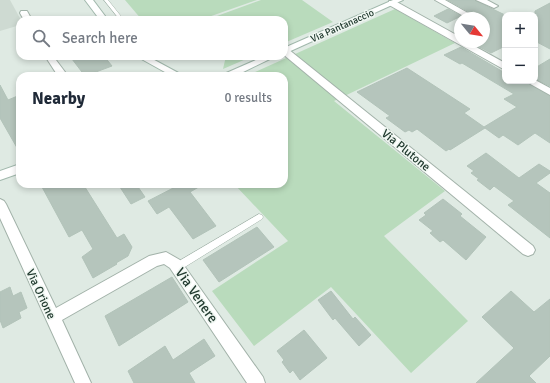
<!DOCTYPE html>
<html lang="en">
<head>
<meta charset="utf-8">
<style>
	:root { --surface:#fff; --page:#f6f6f7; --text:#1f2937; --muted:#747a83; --line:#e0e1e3 }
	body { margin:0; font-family:Signika,sans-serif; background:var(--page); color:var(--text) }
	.controls { position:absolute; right:12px; top:12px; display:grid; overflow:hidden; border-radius:8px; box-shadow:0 2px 6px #0003 }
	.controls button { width:36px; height:36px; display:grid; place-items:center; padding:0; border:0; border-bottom:1px solid var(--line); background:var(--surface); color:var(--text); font:20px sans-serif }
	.compass { position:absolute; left:454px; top:12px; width:36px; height:36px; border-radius:50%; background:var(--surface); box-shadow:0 2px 6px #0003; rotate:120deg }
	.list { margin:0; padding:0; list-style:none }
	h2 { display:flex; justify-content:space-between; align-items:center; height:52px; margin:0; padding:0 16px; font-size:17px }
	h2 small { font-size:13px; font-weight:400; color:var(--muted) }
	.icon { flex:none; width:22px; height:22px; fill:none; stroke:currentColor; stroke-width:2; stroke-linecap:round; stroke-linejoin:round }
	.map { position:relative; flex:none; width:550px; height:383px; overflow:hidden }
	.search { position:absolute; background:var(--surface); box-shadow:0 2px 6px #0003; left:16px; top:16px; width:272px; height:44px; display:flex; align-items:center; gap:10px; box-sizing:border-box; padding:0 14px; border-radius:12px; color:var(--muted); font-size:15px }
	.panel { position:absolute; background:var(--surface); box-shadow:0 2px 6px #0003; left:16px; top:72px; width:272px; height:116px; border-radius:12px }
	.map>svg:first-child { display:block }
	.built { fill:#cedad2 }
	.green { fill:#b9dbbc }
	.building { fill:#b5c5bc; stroke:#b2c3b9 }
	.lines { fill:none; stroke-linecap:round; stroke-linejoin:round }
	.lane-casing { stroke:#a2b2a9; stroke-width:1 }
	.street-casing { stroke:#a2b2a9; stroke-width:2 }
	.secondary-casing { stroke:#a1b8ac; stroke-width:2 }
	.lane { fill:#fff; fill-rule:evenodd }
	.street { fill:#fff; fill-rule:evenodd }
	.secondary { fill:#fff; fill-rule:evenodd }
	.labels { text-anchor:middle; stroke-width:3; stroke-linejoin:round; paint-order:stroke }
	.far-street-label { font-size:10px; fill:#213a2f; stroke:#f0f7f2 }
	.street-label { font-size:12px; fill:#213a2f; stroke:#f0f7f2 }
	.near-street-label { font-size:14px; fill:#213a2f; stroke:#f0f7f2 }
</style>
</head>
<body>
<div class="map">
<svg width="550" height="383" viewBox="0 0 550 383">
	<rect width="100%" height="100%" fill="#dfeae3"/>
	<polygon class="built" points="0,0 10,0 21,20 20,25 0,31"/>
	<g class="green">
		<polygon points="125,0 257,0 200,20 142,20"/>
		<polygon points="261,0 302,0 333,22 284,43 284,20 206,20"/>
		<polygon points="395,9 455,43 334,101 445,191 384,236 468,321 411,373 331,287 254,346 212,291 288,241 234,184 284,184 284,142 286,140 284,138 284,76 246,76"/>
		<polygon points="226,56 253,56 223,69"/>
	</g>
	<g class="building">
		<polygon points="448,0 474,0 505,15 505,46 491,53 470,42 484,42 484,17 474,11 469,12"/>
		<polygon points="550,3 550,49 535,41 535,11"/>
		<polygon points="448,9 461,16 447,23 434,16"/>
		<polygon points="461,47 505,73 505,81 524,81 550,96 550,143 535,133 518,145 503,135 499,138 485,128 450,150 449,149 446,151 417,129 412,132 409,130 405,132 386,118 390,116 357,92 407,68 470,109 464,113 484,127 517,107 504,99 514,94 462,63 460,64 444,55"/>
		<polygon points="81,56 104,56 112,66 85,76 72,59"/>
		<polygon points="550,59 550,86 535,79 535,68"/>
		<polygon points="0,85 8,100 20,95 20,153 0,118"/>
		<polygon points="486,153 519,178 539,164 550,171 550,173 536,183 550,193 550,238 508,205 514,201 494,186 490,190 477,180 479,179 471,173 474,171 467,166"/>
		<polygon points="49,184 83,184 117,238 124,234 132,247 128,256 116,263 117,264 93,278 82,257 93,249 82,230 69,237 42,187"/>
		<polygon points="118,184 136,184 145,197 131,204"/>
		<polygon points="181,184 204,184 190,192 216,226 193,239 169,207 157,214 148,201"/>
		<polygon points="443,199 462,214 460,216 486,237 466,260 443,240 440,242 430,233 433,231 419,220 426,215 424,213"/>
		<polygon points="257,227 274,247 219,282 203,260"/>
		<polygon points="172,277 188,302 119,346 105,316"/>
		<polygon points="10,287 13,296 21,292 27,308 19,312 21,318 3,328 0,320 0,292"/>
		<polygon points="331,291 353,319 355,317 371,335 359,346 335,318 333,320 318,300"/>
		<polygon points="511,291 534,312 550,299 550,356 529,376 536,383 476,383 514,348 482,317"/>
		<polygon points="304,330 327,358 300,380 293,370 290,373 282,362 284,360 277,351"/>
		<polygon points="204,339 215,356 189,373 195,383 134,383 128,371 165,346 173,360"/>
	</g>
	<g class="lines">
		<defs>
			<g id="lane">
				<polygon points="104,0 108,0 124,20 120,20"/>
				<polygon points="259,214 262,215 263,217 262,219 180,270 177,271 174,270 173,267 174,264"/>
			</g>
			<g id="street">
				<polygon points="435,0 445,0 475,17 467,18"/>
				<polygon points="476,0 487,0 498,6 494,8"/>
				<polygon points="389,1 395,1 460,37 460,42 467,42 505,63 505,70 389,5"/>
				<polygon points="21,11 27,11 32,20 24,20 20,13"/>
				<polygon points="284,49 288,49 533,246 535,250 533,254 528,256 523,254 284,55"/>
				<polygon points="45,56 53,56 68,76 58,76"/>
				<polygon points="535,80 550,88 550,95 525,81"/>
				<polygon points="0,199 4,201 6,204 56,308 149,256 166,252 180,260 263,377 265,383 247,383 170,268 164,264 157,266 62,320 91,383 75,383 0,218"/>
			</g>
			<g id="secondary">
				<polygon points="85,0 93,0 108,20 100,20"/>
				<polygon points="393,0 403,0 284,54 284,48"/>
				<polygon points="136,56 147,56 184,76 172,76"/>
				<polygon points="265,56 276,56 235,76 222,76 224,74"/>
				<polygon points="20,164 20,173 0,180 0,171"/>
			</g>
		</defs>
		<use href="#lane" class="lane-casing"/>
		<use href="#street" class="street-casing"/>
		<use href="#secondary" class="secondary-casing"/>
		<use href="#lane" class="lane"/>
		<use href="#street" class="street"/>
		<use href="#secondary" class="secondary"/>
	</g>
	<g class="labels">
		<g class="far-street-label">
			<text transform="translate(342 25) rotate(-24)" y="4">Via Pantanaccio</text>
		</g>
		<g class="street-label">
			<text transform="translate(406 150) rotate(39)" y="4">Via Plutone</text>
			<text transform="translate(41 294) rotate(65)" y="4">Via Orione</text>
		</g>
		<g class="near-street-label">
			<text transform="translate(197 295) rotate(55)" y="5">Via Venere</text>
		</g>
	</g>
</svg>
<div class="controls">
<button>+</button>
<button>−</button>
</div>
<svg class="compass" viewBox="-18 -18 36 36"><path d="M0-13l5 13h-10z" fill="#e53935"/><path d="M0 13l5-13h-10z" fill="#747a83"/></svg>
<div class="search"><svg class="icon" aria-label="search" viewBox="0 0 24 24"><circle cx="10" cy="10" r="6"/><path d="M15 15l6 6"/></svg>Search here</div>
<section class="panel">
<h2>Nearby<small>0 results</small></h2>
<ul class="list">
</ul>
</section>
</div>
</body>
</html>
